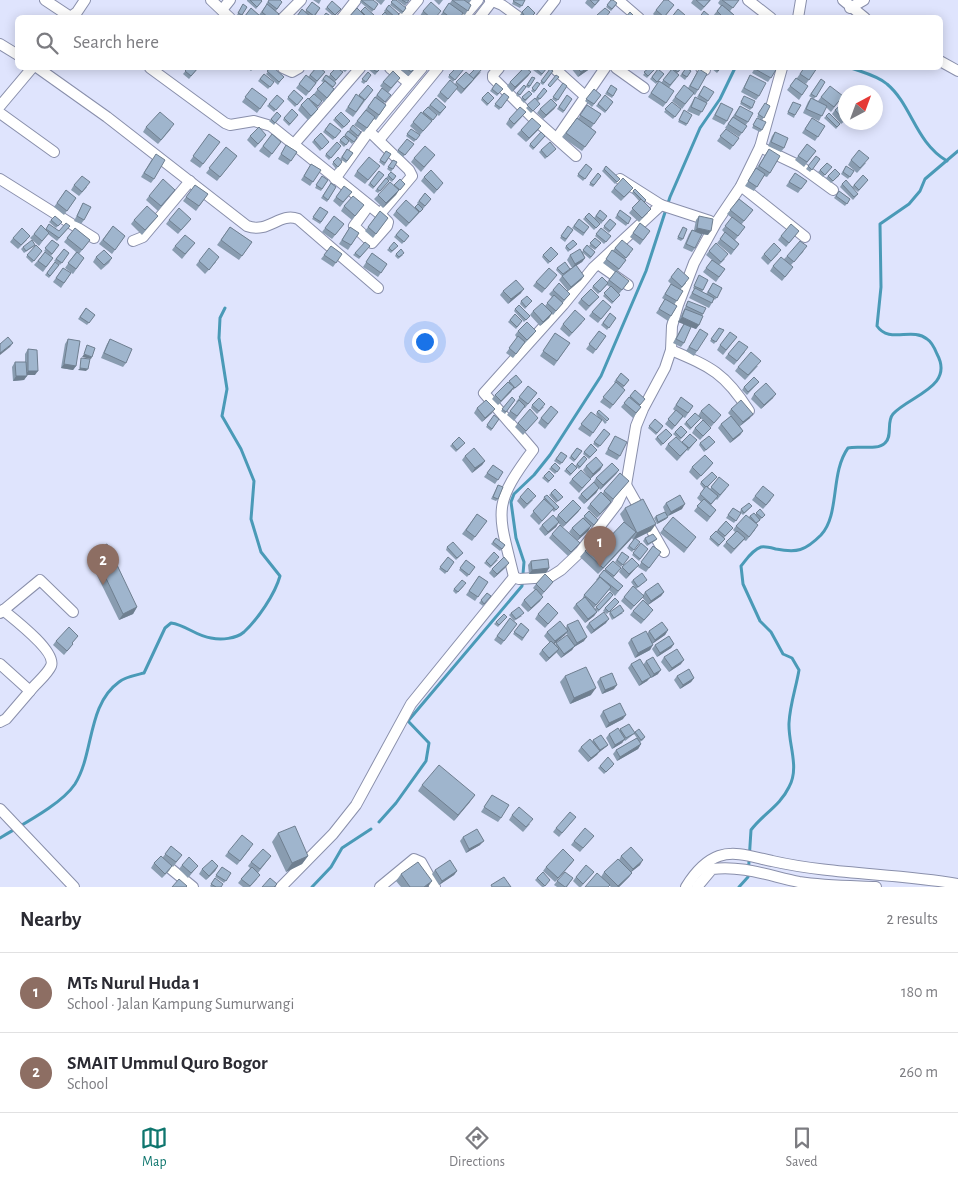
<!DOCTYPE html>
<html lang="en">
<head>
<meta charset="utf-8">
<style>
	:root { --surface:#fff; --page:#f7f7f7; --text:#2b2b33; --muted:#7c7c81; --line:#e1e1e2; --accent:#0f766e }
	body { margin:0; font-family:"Alegreya Sans",sans-serif; background:var(--page); color:var(--text) }
	.compass { position:absolute; left:838px; top:85px; width:45px; height:45px; border-radius:50%; background:var(--surface); box-shadow:0 2px 12px #0003; rotate:41deg }
	.you { position:absolute; left:424px; top:341px; width:18px; height:18px; margin:-12px; border:4px solid #fff; border-radius:50%; background:#1a73e8; box-shadow:0 0 0 8px #1a73e833 }
	.badge { display:grid; place-items:center; width:32px; height:32px; border-radius:50%; background:var(--accent); color:#fff; font-size:16px; font-weight:700 }
	.pin { position:absolute; translate:-50% -41px; filter:drop-shadow(0 1px 2px #0008) }
	.pin::after { content:''; position:absolute; top:26px; width:18px; height:15px; background:inherit; clip-path:polygon(0 0,100% 0,50% 100%) }
	.list { margin:0; padding:0; list-style:none }
	h2 { display:flex; justify-content:space-between; align-items:center; height:65px; margin:0; padding:0 20px; font-size:21px }
	h2 small { font-size:16px; font-weight:400; color:var(--muted) }
	.list li { display:grid; grid-template-columns:32px 1fr auto; gap:15px; align-items:center; box-sizing:border-box; height:80px; padding:0 20px; border-top:1px solid var(--line) }
	.list b { display:block; font-size:19px; white-space:nowrap }
	.list p { margin:0; font-size:16px; white-space:nowrap; color:var(--muted) }
	.list em { font-size:16px; font-style:normal; color:var(--muted) }
	.icon { flex:none; width:28px; height:28px; fill:none; stroke:currentColor; stroke-width:2; stroke-linecap:round; stroke-linejoin:round }
	.map { position:relative; flex:none; width:958px; height:887px; overflow:hidden }
	.search { position:absolute; background:var(--surface); box-shadow:0 2px 12px #0003; left:15px; right:15px; top:15px; height:55px; display:flex; align-items:center; gap:12px; box-sizing:border-box; padding:0 18px; border-radius:8px; color:var(--muted); font-size:19px }
	.sheet { height:225px; background:var(--surface) }
	nav { display:flex; justify-content:space-around; align-items:center; box-sizing:border-box; height:70px; border-top:1px solid var(--line); background:var(--surface); font-size:14px; color:var(--muted) }
	nav a { display:grid; justify-items:center; gap:2px }
	nav .on { color:var(--accent) }
	.map>svg:first-child { display:block }
	.lines { fill:none; stroke-linecap:round; stroke-linejoin:round }
	.stream { stroke:#4a9ab7; stroke-width:3 }
	.minor-casing { stroke:#898fab; stroke-width:12 }
	.minor { stroke:#fff; stroke-width:10 }
	.wall { fill:#899cb0; fill-rule:evenodd }
	.shaded-wall { fill:#6f7f90 }
	.building { fill:#9fb5cd; stroke:#6f7f90 }
</style>
</head>
<body>
<div class="map">
<svg width="958" height="887" viewBox="0 0 958 887">
	<rect width="100%" height="100%" fill="#dfe4fd"/>
	<g class="lines">
		<g class="stream">
			<path d="M851,68c11,4 27,8 36,16 25,21 28,58 60,77"/>
			<polyline points="379,822 396,803 426,761 429,743 408,721 522,586 524,562 516,538 511,502 514,494 534,475 550,455 601,376 646,271 670,197 700,128 720,99 735,68"/>
			<path d="M0,838c21,-13 61,-33 75,-54 19,-30 12,-79 44,-102 6,-5 17,-7 25,-9l21,-45 6,-5c15,2 25,13 40,15 10,2 25,1 33,-6 14,-13 31,-38 36,-56l-19,-24 -10,-33 3,-38 -13,-32 -19,-33 5,-27 -8,-51 1,-20 5,-10"/>
			<polyline points="312,887 331,867 342,848 371,829"/>
			<path d="M739,887l9,-10 3,-47c12,-16 29,-24 38,-43 11,-20 -1,-43 0,-64 1,-19 7,-35 10,-53l-7,-12 -9,-4 -12,-22 -11,-11 -17,-37 -2,-18c5,-6 11,-16 20,-19 4,-1 11,1 15,2 21,4 29,2 45,-14 19,-20 9,-62 27,-87 10,-3 29,3 37,-5 8,-7 1,-21 8,-29 16,-18 62,-27 44,-60 -2,-5 -5,-12 -10,-15 -15,-12 -38,5 -50,-13l4,-39 -1,-63 29,-20 11,-13 5,-12 33,-28"/>
		</g>
		<defs>
			<g id="minor">
				<polyline points="45,0 69,16"/>
				<polyline points="211,0 230,18"/>
				<polyline points="490,0 502,5 520,18"/>
				<polyline points="618,0 639,18"/>
				<polyline points="748,0 771,18"/>
				<polyline points="843,0 865,18"/>
				<polyline points="850,8 864,0"/>
				<polyline points="222,10 230,0"/>
				<polyline points="69,18 77,12 85,0"/>
				<polyline points="283,18 301,0"/>
				<polyline points="342,18 356,0"/>
				<polyline points="403,18 418,0"/>
				<polyline points="463,18 478,0"/>
				<polyline points="479,18 492,1"/>
				<polyline points="541,18 555,0"/>
				<polyline points="798,18 801,0"/>
				<polyline points="0,44 18,55"/>
				<polyline points="940,61 958,71"/>
				<path d="M38,68l69,49 140,109c22,8 32,-14 51,-7l80,69"/>
				<polyline points="150,68 225,123 230,125 254,121 271,126 380,214 388,222 387,226 372,243 354,226 369,205"/>
				<polyline points="283,68 292,72 299,68"/>
				<polyline points="390,68 409,83"/>
				<polyline points="499,68 493,75 493,78 532,117 576,156"/>
				<polyline points="554,68 585,96"/>
				<polyline points="616,68 644,88"/>
				<polyline points="701,68 705,70"/>
				<polyline points="0,106 32,68"/>
				<polyline points="0,113 54,152"/>
				<polyline points="369,131 409,170 412,176 380,214"/>
				<polyline points="557,138 605,68"/>
				<polyline points="379,140 438,68"/>
				<polyline points="294,144 360,68"/>
				<polyline points="760,147 800,166 833,190"/>
				<polyline points="0,179 94,238"/>
				<polyline points="335,179 369,131 422,68"/>
				<polyline points="620,179 661,205 710,221"/>
				<polyline points="741,186 805,237"/>
				<polyline points="133,241 143,237 190,181"/>
				<polyline points="598,264 628,285"/>
				<path d="M671,350c40,17 54,23 78,61"/>
				<polyline points="626,485 664,552"/>
				<polyline points="514,577 519,579 550,577 561,570 580,552 617,504 626,485 636,426 643,409 665,368 671,350 672,326 678,305 694,263 716,223 741,186 760,147 782,68"/>
				<path d="M514,577c-16,-66 -23,-71 19,-127l-49,-57 79,-88 30,-37 68,-63"/>
				<polyline points="0,613 40,580 73,612"/>
				<path d="M0,664l30,27c6,-8 17,-16 21,-25 6,-14 -37,-47 -48,-56"/>
				<polyline points="0,722 6,719 30,691"/>
				<polyline points="0,809 74,887"/>
				<polyline points="171,869 193,887"/>
				<polyline points="281,887 333,834 356,805 411,704 514,577"/>
				<polyline points="380,887 414,859 421,862 435,887"/>
				<path d="M686,887c8,-13 19,-26 33,-31 17,-6 37,2 53,5 62,14 124,12 186,23"/>
				<path d="M697,887l15,-18c30,-4 58,7 87,13 25,4 52,4 77,5"/>
			</g>
		</defs>
		<use href="#minor" class="minor-casing"/>
		<use href="#minor" class="minor"/>
	</g>
	<g class="wall">
		<polygon points="247,0 261,0 262,1 256,9 247,1"/>
		<polygon points="269,0 282,2 276,11 276,18 260,18 260,17 259,18 243,18 251,8 259,15 267,4 266,4"/>
		<polygon points="313,0 321,0 319,4"/>
		<polygon points="361,0 378,4 372,12 360,2"/>
		<polygon points="375,0 385,0 381,5"/>
		<polygon points="393,0 406,8 402,14 390,5"/>
		<polygon points="397,0 409,0 405,6"/>
		<polygon points="434,0 443,0 439,5"/>
		<polygon points="452,0 471,0 469,3 471,5 465,15 462,14 460,18 442,18 440,16 449,3 450,3"/>
		<polygon points="514,0 525,0 520,8 512,4"/>
		<polygon points="587,0 600,0 592,9 585,3"/>
		<polygon points="611,0 617,4 611,11 606,7"/>
		<polygon points="693,0 711,0 701,11 691,3"/>
		<polygon points="720,0 739,0 730,11 734,15 732,18 716,18 713,16 721,6 718,3"/>
		<polygon points="312,2 320,8 314,18 296,18 302,9 305,12"/>
		<polygon points="243,4 247,7 241,17 237,15"/>
		<polygon points="389,5 397,18 391,18 384,11"/>
		<polygon points="674,5 664,18 657,18 653,14 656,10"/>
		<polygon points="327,7 341,9 334,17 325,9"/>
		<polygon points="423,11 435,18 422,18 420,16"/>
		<polygon points="522,12 535,13 531,18 523,18 520,15"/>
		<polygon points="188,68 198,68 189,79 183,74"/>
		<polygon points="247,68 254,68 251,71"/>
		<polygon points="271,68 282,79 278,85 266,74"/>
		<polygon points="316,68 325,72 306,96 296,88 306,75 308,77"/>
		<polygon points="336,68 343,72 335,82 336,83 332,88 334,89 324,102 314,94 323,82 321,81 326,75 329,76"/>
		<polygon points="339,68 349,68 345,72"/>
		<polygon points="371,68 381,68 375,75 369,70"/>
		<polygon points="399,68 416,68 408,76"/>
		<polygon points="456,68 464,69 453,82 448,77"/>
		<polygon points="523,68 526,68 531,72 528,76 512,92 507,86 510,82"/>
		<polygon points="535,68 547,68 541,76 533,70"/>
		<polygon points="571,68 591,68 578,77"/>
		<polygon points="649,68 656,68 647,78 643,75"/>
		<polygon points="672,68 682,68 677,73 676,79 669,88 666,103 663,107 648,97 659,81 661,83 671,70 670,69"/>
		<polygon points="686,68 691,71 685,80 680,76"/>
		<polygon points="713,68 721,68 717,73 712,69"/>
		<polygon points="755,68 777,68 768,82 752,73"/>
		<polygon points="804,68 817,68 806,84 801,81 808,86 799,100 787,90 796,78 797,78"/>
		<polygon points="550,69 553,71 543,85 540,83"/>
		<polygon points="658,69 664,74 656,84 650,79"/>
		<polygon points="699,69 698,90 695,95 693,94 682,109 672,101 684,85 688,88"/>
		<polygon points="368,72 371,75 364,84 361,82"/>
		<polygon points="481,72 461,94 456,89 445,103 437,96 440,92 455,84 456,82 469,75"/>
		<polygon points="264,74 274,82 268,89 258,81"/>
		<polygon points="750,75 759,96 756,100 741,92"/>
		<polygon points="532,77 535,78 529,88 526,87 518,97 516,95 524,85 526,86"/>
		<polygon points="821,79 825,82 814,99 818,101 821,97 843,96 831,112 826,107 819,121 803,113 808,102 811,98 814,99 809,96"/>
		<polygon points="383,82 397,82 388,93 380,86"/>
		<polygon points="537,82 540,84 534,93 531,91"/>
		<polygon points="496,83 503,89 497,96 490,91"/>
		<polygon points="563,83 567,86 556,102 552,99"/>
		<polygon points="368,85 373,90 353,117 345,111 356,94 359,96"/>
		<polygon points="611,85 617,89 612,98 605,94"/>
		<polygon points="704,86 708,101 699,116 687,111 695,97 701,100 697,97"/>
		<polygon points="252,88 267,99 257,113 242,102"/>
		<polygon points="382,88 391,95 384,103 386,105 376,120 374,119 364,132 354,125"/>
		<polygon points="544,88 547,91 538,101 535,99 540,104 531,113 526,108 535,99"/>
		<polygon points="594,89 601,95 592,107 585,101"/>
		<polygon points="294,90 303,98 295,107 287,99"/>
		<polygon points="504,93 509,97 499,110 494,106"/>
		<polygon points="314,94 322,101 317,108 318,109 315,113 308,120 298,110 301,105 309,99"/>
		<polygon points="532,94 524,103 521,100 522,97"/>
		<polygon points="567,95 572,99 563,113 557,109"/>
		<polygon points="605,95 613,102 605,113 596,106"/>
		<polygon points="744,96 752,108 750,110 740,104"/>
		<polygon points="436,98 446,107 439,116 428,107"/>
		<polygon points="482,98 494,98 487,106 481,100"/>
		<polygon points="846,100 846,120 841,124 832,114 835,110"/>
		<polygon points="672,102 681,109 673,119 664,112"/>
		<polygon points="793,102 795,115 794,118 787,114"/>
		<polygon points="282,103 274,112 267,106 269,104"/>
		<polygon points="721,103 727,121 724,125 712,119"/>
		<polygon points="765,103 770,106 762,120 757,117"/>
		<polygon points="557,105 554,109 543,119 537,113 540,109"/>
		<polygon points="587,105 601,114 591,128 596,132 582,151 562,137 577,118 578,119"/>
		<polygon points="740,106 748,122 745,126 747,126 739,137 725,128"/>
		<polygon points="428,107 437,115 420,135 410,126 421,112 422,113"/>
		<polygon points="684,110 687,124 686,126 678,122"/>
		<polygon points="829,113 840,124 836,129 824,118"/>
		<polygon points="298,115 289,126 283,120 284,118"/>
		<polygon points="281,116 274,125 269,121 271,119"/>
		<polygon points="523,116 511,129 506,124 509,119"/>
		<polygon points="335,118 348,124 342,129 333,120"/>
		<polygon points="812,118 825,126 815,141 802,133"/>
		<polygon points="756,120 762,130 760,132 752,128"/>
		<polygon points="330,123 341,131 333,140 323,132"/>
		<polygon points="541,126 538,130 526,142 517,134 521,130"/>
		<polygon points="146,127 171,129 158,144 143,132"/>
		<polygon points="350,129 361,132 352,144 349,141 344,147 339,142"/>
		<polygon points="411,129 420,135 414,142 406,136"/>
		<polygon points="726,129 739,138 730,150 717,141"/>
		<polygon points="775,132 784,148 781,152 768,146 772,136"/>
		<polygon points="209,134 220,142 200,168 190,161"/>
		<polygon points="272,134 281,142 269,158 259,151"/>
		<polygon points="250,136 263,139 255,148 247,140"/>
		<polygon points="545,136 533,150 529,146 530,144"/>
		<polygon points="407,139 414,144 403,157 397,152"/>
		<polygon points="314,140 327,144 320,151 312,142"/>
		<polygon points="807,144 816,151 804,167 795,160"/>
		<polygon points="286,145 297,152 288,165 278,159"/>
		<polygon points="226,147 237,156 217,181 206,173"/>
		<polygon points="340,148 329,160 325,156 326,154"/>
		<polygon points="347,149 353,153 346,163 340,159"/>
		<polygon points="556,149 545,159 539,152 541,150"/>
		<polygon points="769,149 770,173 767,177 764,176 754,191 745,186"/>
		<polygon points="386,151 391,154 384,166 379,162"/>
		<polygon points="435,155 421,172 411,162 414,158"/>
		<polygon points="816,156 820,159 810,172 806,169"/>
		<polygon points="338,157 341,164 336,169 332,164"/>
		<polygon points="152,159 154,179 151,183 141,177"/>
		<polygon points="393,160 397,162 391,172 387,169"/>
		<polygon points="851,160 866,163 857,173 848,165"/>
		<polygon points="311,164 321,170 310,186 301,180"/>
		<polygon points="586,164 592,169 583,181 577,176"/>
		<polygon points="606,166 620,179 615,184 602,171"/>
		<polygon points="846,166 854,171 848,179 841,174"/>
		<polygon points="832,167 823,177 818,172 820,170"/>
		<polygon points="357,171 376,171 365,184 354,176"/>
		<polygon points="379,171 384,175 373,189 368,185"/>
		<polygon points="391,172 396,176 392,182 386,178"/>
		<polygon points="598,173 601,176 593,187 589,185"/>
		<polygon points="795,173 807,181 798,193 786,186"/>
		<polygon points="863,175 868,180 858,192 852,187"/>
		<polygon points="322,176 328,180 321,191 315,188"/>
		<polygon points="828,176 839,176 831,183 826,178"/>
		<polygon points="424,177 440,187 434,194 421,181"/>
		<polygon points="386,178 389,181 378,193 375,191"/>
		<polygon points="400,179 405,184 383,208 374,199 378,195 394,186"/>
		<polygon points="331,183 336,187 327,202 321,198"/>
		<polygon points="842,184 858,194 853,200 840,187"/>
		<polygon points="74,185 87,187 79,196 71,190"/>
		<polygon points="195,185 208,194 196,211 183,201"/>
		<polygon points="344,186 352,192 340,207 333,201"/>
		<polygon points="614,188 630,192 621,201 611,192"/>
		<polygon points="66,190 76,198 64,215 54,207"/>
		<polygon points="633,191 645,203 648,213 639,222 629,213 639,201 632,193"/>
		<polygon points="839,191 850,199 845,206 834,198"/>
		<polygon points="425,193 431,199 423,209 417,203"/>
		<polygon points="172,194 158,211 146,200 149,196"/>
		<polygon points="739,199 753,210 741,225 745,227 735,240 739,244 731,255 717,243 725,233 722,230 732,218 727,214"/>
		<polygon points="83,203 84,220 81,224 74,221"/>
		<polygon points="418,204 423,209 406,227 393,215 396,211 414,208"/>
		<polygon points="364,205 352,220 341,211 344,206"/>
		<polygon points="320,207 328,212 320,224 312,219"/>
		<polygon points="600,210 607,216 601,224 594,218"/>
		<polygon points="620,210 631,218 626,226 615,218"/>
		<polygon points="380,211 388,218 373,238 365,231"/>
		<polygon points="55,216 62,222 56,228 49,222"/>
		<polygon points="158,216 142,235 131,224 134,220"/>
		<polygon points="334,216 344,224 332,239 322,232"/>
		<polygon points="699,216 708,235 701,234 695,248 692,252 683,248 689,234 692,230 694,230 696,220"/>
		<polygon points="585,217 600,224 594,230 583,219"/>
		<polygon points="191,219 178,234 166,224 169,220"/>
		<polygon points="579,219 589,227 583,236 572,228"/>
		<polygon points="610,219 616,224 609,233 603,228"/>
		<polygon points="640,223 650,231 640,245 630,237"/>
		<polygon points="49,224 59,231 70,226 57,241 48,234 39,246 30,238 34,234 46,229"/>
		<polygon points="113,226 125,236 112,254 99,244"/>
		<polygon points="568,226 573,230 565,242 560,238"/>
		<polygon points="230,227 252,242 239,260 217,245"/>
		<polygon points="350,227 359,233 348,250 339,244"/>
		<polygon points="683,227 683,239 681,241 677,239"/>
		<polygon points="75,228 90,240 79,254 84,258 73,274 65,268 76,252 64,242"/>
		<polygon points="601,228 611,236 604,244 595,236"/>
		<polygon points="401,229 409,236 402,244 394,237"/>
		<polygon points="799,231 786,247 778,240 781,236"/>
		<polygon points="13,238 27,240 18,249 10,242"/>
		<polygon points="595,238 601,243 595,250 589,246"/>
		<polygon points="52,240 59,245 51,256 44,251"/>
		<polygon points="195,243 182,259 172,250 175,246"/>
		<polygon points="577,244 568,252 565,248 566,246"/>
		<polygon points="35,245 33,247 24,253 21,249 23,247"/>
		<polygon points="36,245 42,251 32,263 26,257"/>
		<polygon points="587,245 595,252 590,259 583,253 585,258 582,262 576,266 584,276 581,280 568,291 559,280 562,276 556,270 557,268 572,268 567,260 570,255 582,252"/>
		<polygon points="331,246 342,254 333,267 321,259"/>
		<polygon points="368,248 359,259 353,255 355,253"/>
		<polygon points="389,248 396,248 391,253 387,250"/>
		<polygon points="615,248 630,254 625,259 626,260 617,272 629,281 619,294 618,297 612,304 603,296 610,287 607,285 598,294 592,288 593,286 607,282 615,272 603,263"/>
		<polygon points="64,249 69,253 60,265 54,261"/>
		<polygon points="709,251 725,259 719,265 725,269 716,282 703,272 712,260 706,255"/>
		<polygon points="804,251 791,265 790,271 782,281 770,271 773,266 784,259 787,256"/>
		<polygon points="45,252 53,258 43,272 34,265"/>
		<polygon points="372,253 387,264 378,277 363,267"/>
		<polygon points="396,254 403,255 398,259 395,256"/>
		<polygon points="558,254 548,264 542,257 543,255"/>
		<polygon points="764,254 778,254 768,265 761,258"/>
		<polygon points="96,257 112,258 109,263 101,270 93,262"/>
		<polygon points="199,261 216,262 205,274 196,265"/>
		<polygon points="55,262 59,265 49,278 45,275"/>
		<polygon points="63,268 71,273 61,288 53,282"/>
		<polygon points="557,275 542,293 533,286 536,282"/>
		<polygon points="671,277 686,283 680,290 683,291 674,305 677,306 668,321 656,313 665,300 662,298 671,284 668,281"/>
		<polygon points="698,278 708,280 702,292 706,294 713,283 722,288 715,300 714,299 709,308 689,298 694,289 693,288"/>
		<polygon points="553,290 570,294 553,315 552,314 549,318 540,326 530,315 533,311 545,306 552,297 549,294"/>
		<polygon points="503,291 521,293 508,304 500,295"/>
		<polygon points="599,297 586,311 578,303 581,299"/>
		<polygon points="521,301 530,303 525,309 520,304"/>
		<polygon points="688,301 703,314 702,316 699,325 696,329 688,326 684,343 681,347 673,343 681,328 684,324 678,322"/>
		<polygon points="611,307 598,323 589,316 592,312"/>
		<polygon points="86,308 95,315 87,325 78,319"/>
		<polygon points="515,309 530,316 524,322 514,311"/>
		<polygon points="610,313 616,318 607,330 601,325"/>
		<polygon points="515,314 522,321 516,329 508,322"/>
		<polygon points="582,323 569,337 560,329 563,324"/>
		<polygon points="719,328 724,330 714,344 710,341"/>
		<polygon points="518,331 536,331 533,335 524,344 513,358 506,353 517,338 515,335"/>
		<polygon points="599,331 606,336 593,354 586,349"/>
		<polygon points="555,333 570,343 554,366 540,356"/>
		<polygon points="697,334 697,351 694,356 686,351"/>
		<polygon points="737,337 723,355 717,350 720,345"/>
		<polygon points="68,339 76,366 73,370 61,368 65,344"/>
		<polygon points="110,339 126,363 123,367 101,358 107,344"/>
		<polygon points="28,349 35,375 27,375 24,380 13,381 12,367 15,362 25,362 25,354"/>
		<polygon points="745,352 734,365 725,358 728,354"/>
		<polygon points="758,366 745,380 735,371 738,367"/>
		<polygon points="621,373 629,380 623,388 622,394 610,409 600,402 615,383 614,382"/>
		<polygon points="516,375 520,384 513,390 513,389 498,405 492,399 495,395"/>
		<polygon points="759,382 747,395 742,390 744,387"/>
		<polygon points="528,386 537,393 525,408 524,408 514,421 507,415 517,402 516,402"/>
		<polygon points="635,390 640,406 641,407 633,418 621,407"/>
		<polygon points="754,394 773,398 761,409 751,399"/>
		<polygon points="512,397 515,400 505,414 501,411"/>
		<polygon points="681,397 693,406 685,418 683,417 672,430 665,424 675,411 673,409"/>
		<polygon points="532,405 544,407 537,414 531,408"/>
		<polygon points="477,408 492,413 482,422 474,413"/>
		<polygon points="731,409 750,418 740,426 743,431 740,435 730,443 718,428 721,424 731,416 728,413"/>
		<polygon points="701,411 721,415 711,427 698,416"/>
		<polygon points="591,412 599,418 596,414 597,412 607,422 605,424 602,420 590,437 578,429"/>
		<polygon points="494,415 499,419 491,431 486,427"/>
		<polygon points="555,416 545,429 538,423 541,418"/>
		<polygon points="538,418 523,435 515,427 518,423"/>
		<polygon points="655,419 663,426 656,435 648,428"/>
		<polygon points="699,420 690,430 684,424 686,422"/>
		<polygon points="695,428 711,428 700,440 692,433"/>
		<polygon points="604,429 610,434 598,448 593,444"/>
		<polygon points="675,432 685,435 680,440 673,434"/>
		<polygon points="672,435 661,446 655,439 657,437"/>
		<polygon points="615,436 620,456 617,460 605,454"/>
		<polygon points="697,440 688,451 687,450 677,461 665,449 668,444"/>
		<polygon points="700,443 713,444 704,452 699,445"/>
		<polygon points="452,444 463,445 456,452 450,446"/>
		<polygon points="577,448 582,451 574,462 569,458"/>
		<polygon points="561,452 567,456 560,465 554,461"/>
		<polygon points="584,452 595,452 589,459 583,454"/>
		<polygon points="465,456 485,461 482,465 472,473 462,460"/>
		<polygon points="584,456 587,459 579,469 575,466"/>
		<polygon points="555,463 560,468 555,474 549,469"/>
		<polygon points="713,463 710,467 697,480 689,472 692,467"/>
		<polygon points="493,465 503,472 495,484 484,477"/>
		<polygon points="603,465 600,470 590,479 583,470 586,466"/>
		<polygon points="566,469 575,470 570,476 564,471"/>
		<polygon points="619,470 616,474 600,490 599,488 596,493 584,504 578,498 581,494 593,483 596,478"/>
		<polygon points="544,476 554,476 548,483 542,478"/>
		<polygon points="719,477 726,489 717,500 716,499 711,505 716,510 707,522 694,511 701,502 697,498 704,489 700,484 701,482 715,479 708,487 710,489"/>
		<polygon points="572,479 591,479 579,493 569,483"/>
		<polygon points="629,481 611,502 608,506 597,518 587,508 590,504 603,493 604,491"/>
		<polygon points="498,485 498,499 496,501 491,499"/>
		<polygon points="551,493 561,499 556,503 549,495"/>
		<polygon points="755,496 771,500 763,509 752,500"/>
		<polygon points="520,497 533,500 524,509 517,501"/>
		<polygon points="544,497 559,507 554,512 552,510 539,525 530,516 543,500"/>
		<polygon points="666,503 682,509 668,516 666,519 657,524 654,518 656,516 665,512 663,507"/>
		<polygon points="752,506 743,515 740,512 741,509"/>
		<polygon points="581,508 578,512 563,527 558,523 556,527 545,536 539,529 542,525 556,518 558,515"/>
		<polygon points="625,508 651,531 635,539 640,542 632,552 627,548 634,539 633,540 632,538 598,574 580,557 585,551 605,542 624,522 620,514"/>
		<polygon points="733,508 741,513 734,523 726,518"/>
		<polygon points="589,511 598,520 592,527 590,525 591,526 588,531 577,541 569,532 572,528 583,518"/>
		<polygon points="756,513 765,515 756,524 755,530 746,541 744,540 731,554 723,546 735,532 733,530 736,526 750,516 756,514"/>
		<polygon points="477,514 487,521 472,541 462,534"/>
		<polygon points="726,521 733,528 724,538 725,539 718,547 709,539"/>
		<polygon points="663,529 693,541 684,553 660,533"/>
		<polygon points="552,534 576,548 568,556 549,538"/>
		<polygon points="496,538 505,545 500,551 491,544"/>
		<polygon points="645,538 657,539 655,541 647,546 643,541"/>
		<polygon points="641,543 648,549 639,561 632,555"/>
		<polygon points="653,546 661,552 646,572 638,567"/>
		<polygon points="447,547 463,553 456,560 446,550"/>
		<polygon points="93,551 137,607 133,614 119,620 88,557"/>
		<polygon points="622,552 629,557 621,567 615,562"/>
		<polygon points="448,557 454,562 445,574 439,569"/>
		<polygon points="466,560 475,567 467,577 459,570"/>
		<polygon points="498,560 490,568 484,563 486,561"/>
		<polygon points="531,561 549,568 546,573 529,574 528,565"/>
		<polygon points="613,561 621,568 613,578 623,586 615,596 609,590 594,608 595,609 596,607 612,597 598,612 596,610 597,612 594,616 585,623 573,608 576,604 582,600 584,595 597,580 596,580 599,576"/>
		<polygon points="506,567 494,578 489,573 492,569"/>
		<polygon points="622,567 635,569 626,579 619,572"/>
		<polygon points="479,576 488,582 475,601 466,595"/>
		<polygon points="633,580 645,582 636,589 631,582"/>
		<polygon points="553,582 542,595 540,601 528,612 521,605 524,600 535,590 533,588 536,584"/>
		<polygon points="464,586 456,594 453,591 454,589"/>
		<polygon points="645,592 664,592 661,596 648,605 642,597 631,610 621,601 624,597 643,595"/>
		<polygon points="487,593 491,596 483,606 479,603"/>
		<polygon points="617,604 607,614 603,611 605,608"/>
		<polygon points="633,611 650,614 641,624 630,615"/>
		<polygon points="610,612 623,613 612,620 609,614"/>
		<polygon points="511,613 522,616 514,621 509,615"/>
		<polygon points="558,613 545,628 535,619 538,614"/>
		<polygon points="507,617 498,627 494,624 496,622"/>
		<polygon points="510,618 517,624 501,645 494,640"/>
		<polygon points="521,623 529,630 522,641 513,634"/>
		<polygon points="589,623 606,623 591,634 586,627"/>
		<path d="M567,625l17,16 -10,6 -2,3 -11,8 -5,-6 -10,10 -7,-8 3,-4 8,-7 -6,-7 3,-4 19,-4zM566,633l2,3 -12,7 -1,2 -1,-1z"/>
		<polygon points="668,630 665,635 652,644 650,650 635,658 628,643 631,639 647,634 649,631"/>
		<polygon points="78,636 72,643 70,648 64,655 53,645 56,641"/>
		<polygon points="674,644 671,648 657,657 652,649 655,645"/>
		<polygon points="664,657 681,664 669,672 661,662"/>
		<polygon points="646,661 658,674 651,678 650,677 647,681 639,686 628,668 631,664 643,665"/>
		<polygon points="565,676 591,695 570,704 560,682"/>
		<polygon points="677,676 694,678 691,682 680,689 674,680"/>
		<polygon points="600,678 614,689 602,694 597,682"/>
		<polygon points="603,711 623,719 606,728 600,716"/>
		<polygon points="620,729 635,732 645,737 643,740 640,742 641,744 638,749 617,761 613,754 616,750 637,738 634,734 625,741 624,740 622,743 612,749 606,738 609,734 620,731"/>
		<polygon points="593,740 608,745 588,762 578,751 581,747 592,742"/>
		<polygon points="600,766 613,766 604,774 598,768"/>
		<polygon points="422,785 475,795 454,821 418,791"/>
		<polygon points="492,795 501,818 498,822 481,812"/>
		<polygon points="512,815 530,824 523,832 509,820"/>
		<polygon points="576,817 559,837 553,832 556,828"/>
		<polygon points="278,833 308,856 302,864 286,872 272,842"/>
		<polygon points="594,836 580,852 571,845 574,841"/>
		<polygon points="463,837 480,845 466,853 460,841"/>
		<polygon points="171,846 182,855 173,867 172,866 169,871 162,878 151,868 154,863 163,857"/>
		<polygon points="250,849 237,865 225,856 228,852"/>
		<polygon points="271,856 258,873 257,879 250,887 243,887 238,883 250,868 248,866 251,862"/>
		<polygon points="621,856 640,865 631,872 632,873 629,877 619,887 611,887 601,877 604,872 619,860"/>
		<polygon points="574,860 571,864 555,882 543,871 546,867"/>
		<polygon points="182,865 198,866 188,878 179,869"/>
		<polygon points="218,866 215,871 206,880 199,874 202,869"/>
		<polygon points="222,867 231,873 224,883 215,877"/>
		<polygon points="435,870 457,871 454,875 439,885 432,874"/>
		<polygon points="594,872 581,887 579,887 573,881 576,877"/>
		<polygon points="401,874 428,887 401,887 396,881"/>
		<polygon points="215,878 221,887 211,887 210,886"/>
		<polygon points="537,878 550,880 544,887 542,887 535,880"/>
		<polygon points="573,878 567,887 557,887 554,885 557,881"/>
	</g>
	<g class="shaded-wall">
		<polygon points="588,68 591,68 578,77 581,72"/>
		<polygon points="482,69 471,83 461,94 464,89"/>
		<polygon points="531,72 528,76 512,92 515,87"/>
		<polygon points="557,105 554,109 543,119 546,115"/>
		<polygon points="541,126 538,130 526,142 529,138"/>
		<polygon points="399,190 396,195 383,208 386,203"/>
		<polygon points="697,228 711,231 708,235 694,232"/>
		<polygon points="585,258 582,262 572,268 575,264"/>
		<polygon points="584,276 581,280 568,291 571,287"/>
		<polygon points="524,289 521,293 508,304 511,299"/>
		<polygon points="552,313 549,318 540,326 543,322"/>
		<polygon points="682,317 699,325 696,329 678,322"/>
		<polygon points="13,343 10,347 0,355 0,353"/>
		<polygon points="84,354 92,357 91,359 82,357"/>
		<polygon points="64,364 76,366 73,370 61,368"/>
		<polygon points="80,368 88,369 86,371 78,370"/>
		<polygon points="28,371 38,371 35,375 25,375"/>
		<polygon points="16,376 27,376 24,380 13,381"/>
		<polygon points="514,387 511,392 498,405 501,401"/>
		<polygon points="776,394 773,398 761,409 764,405"/>
		<polygon points="495,409 492,413 482,422 485,418"/>
		<polygon points="753,414 750,418 740,426 743,422"/>
		<polygon points="743,431 740,435 730,443 733,439"/>
		<polygon points="485,461 482,465 472,473 475,468"/>
		<polygon points="603,465 600,470 590,479 593,474"/>
		<polygon points="619,470 616,474 600,490 603,485"/>
		<polygon points="599,488 596,493 584,504 587,500"/>
		<polygon points="611,502 608,506 597,518 600,514"/>
		<polygon points="685,504 682,509 668,516 671,512"/>
		<polygon points="581,508 578,512 563,527 566,523"/>
		<polygon points="668,517 666,519 657,524 658,522"/>
		<polygon points="559,522 556,527 545,536 548,532"/>
		<polygon points="656,524 651,531 633,540 637,533"/>
		<polygon points="591,526 588,531 577,541 580,536"/>
		<polygon points="636,532 631,539 598,574 603,568"/>
		<polygon points="509,563 506,567 494,578 497,574"/>
		<polygon points="639,565 635,569 626,579 629,574"/>
		<polygon points="549,568 546,573 529,574 532,570"/>
		<polygon points="664,592 661,596 648,605 651,601"/>
		<polygon points="543,597 540,601 528,612 531,608"/>
		<polygon points="137,607 133,614 119,620 123,614"/>
		<polygon points="597,612 594,616 585,623 588,619"/>
		<polygon points="609,619 606,623 591,634 594,630"/>
		<polygon points="668,630 665,635 652,644 655,640"/>
		<polygon points="568,631 565,635 552,646 555,641"/>
		<polygon points="587,637 584,641 574,647 572,650 561,658 564,654 574,646 577,643"/>
		<polygon points="674,644 671,648 657,657 660,653"/>
		<polygon points="653,645 650,650 635,658 638,653"/>
		<polygon points="559,649 556,653 546,662 549,658"/>
		<polygon points="684,660 681,664 669,672 672,668"/>
		<polygon points="661,670 658,674 651,678 654,674"/>
		<polygon points="651,677 647,681 639,686 642,682"/>
		<polygon points="694,678 691,682 680,689 683,685"/>
		<polygon points="617,685 614,689 602,694 605,690"/>
		<polygon points="596,688 591,695 570,704 574,698"/>
		<polygon points="626,715 623,719 606,728 609,723"/>
		<polygon points="625,739 622,743 612,749 615,745"/>
		<polygon points="641,744 638,749 617,761 620,757"/>
		<polygon points="608,745 606,747 599,752 597,755 588,762 591,758 600,750"/>
		<polygon points="475,795 470,802 454,821 458,815"/>
		<polygon points="484,841 480,845 466,853 469,849"/>
		<polygon points="308,856 302,864 286,872 292,863"/>
		<polygon points="574,860 571,864 555,882 558,878"/>
		<polygon points="643,860 640,865 630,873 633,869"/>
		<polygon points="218,866 215,871 206,880 209,876"/>
		<polygon points="457,871 454,875 439,885 442,881"/>
		<polygon points="632,873 629,877 619,887 617,887"/>
		<polygon points="432,881 428,887 424,887"/>
	</g>
	<g class="building">
		<polygon points="250,0 261,0 262,1 257,7"/>
		<polygon points="269,0 280,0 282,2 277,9 268,2"/>
		<polygon points="361,0 373,0 378,4 374,10"/>
		<polygon points="393,0 396,0 406,8 403,12 391,2"/>
		<polygon points="402,0 409,0 407,3"/>
		<polygon points="452,0 464,0 471,5 468,11"/>
		<polygon points="514,0 525,0 522,6 513,1"/>
		<polygon points="590,0 599,0 595,5"/>
		<polygon points="611,0 613,0 617,3 612,9 607,5"/>
		<polygon points="664,0 668,0 674,5 664,17 656,10"/>
		<polygon points="696,0 710,0 704,7"/>
		<polygon points="722,0 739,0 733,8"/>
		<polygon points="332,1 341,9 335,15 327,7"/>
		<polygon points="312,2 320,8 314,16 306,10"/>
		<polygon points="431,2 441,11 435,18 431,18 423,11"/>
		<polygon points="449,3 463,13 460,18 451,18 443,12"/>
		<polygon points="243,4 247,7 242,15 238,13"/>
		<polygon points="267,4 279,14 276,18 269,18 262,12"/>
		<polygon points="389,5 399,14 396,18 386,9"/>
		<polygon points="722,5 734,15 732,18 724,18 717,11"/>
		<polygon points="528,6 535,13 530,18 526,18 522,12"/>
		<polygon points="365,7 374,15 372,18 368,18 361,11"/>
		<polygon points="251,8 260,16 259,18 246,18 245,16"/>
		<polygon points="357,8 367,18 348,18"/>
		<polygon points="605,8 610,12 605,18 600,18 597,15"/>
		<polygon points="302,9 312,18 299,18 297,16"/>
		<polygon points="678,9 685,15 683,18 671,18"/>
		<polygon points="704,11 711,17 710,18 699,18"/>
		<polygon points="385,12 390,18 383,18 381,16"/>
		<polygon points="630,12 634,16 633,18 625,18"/>
		<polygon points="326,13 332,17 332,18 322,18"/>
		<polygon points="188,68 198,68 191,76 185,71"/>
		<polygon points="271,68 274,68 284,77 279,82 267,71"/>
		<polygon points="316,68 320,68 325,72 317,81 310,75"/>
		<polygon points="336,68 337,68 343,72 336,80 330,74"/>
		<polygon points="371,68 381,68 377,72"/>
		<polygon points="406,68 415,68 411,72"/>
		<polygon points="456,68 463,68 464,69 455,80 449,75"/>
		<polygon points="476,68 480,68 482,69 473,79 469,75"/>
		<polygon points="524,68 526,68 531,72 515,87 510,82"/>
		<polygon points="535,68 547,68 542,74"/>
		<polygon points="577,68 588,68 581,72"/>
		<polygon points="649,68 656,68 648,76 644,72"/>
		<polygon points="672,68 681,68 678,72"/>
		<polygon points="686,68 691,71 687,77 682,74"/>
		<polygon points="714,68 721,68 718,71"/>
		<polygon points="756,68 777,68 771,78 755,69"/>
		<polygon points="804,68 817,68 809,80 800,74"/>
		<polygon points="550,69 553,71 544,83 541,81"/>
		<polygon points="658,69 664,74 657,82 652,77"/>
		<polygon points="672,69 679,75 670,85 663,80"/>
		<polygon points="699,69 707,74 698,90 690,86"/>
		<polygon points="393,71 400,78 391,88 383,82"/>
		<polygon points="368,72 371,75 366,82 362,79"/>
		<polygon points="466,72 474,79 464,89 456,82"/>
		<polygon points="264,74 274,82 270,87 260,79"/>
		<polygon points="306,75 316,83 309,92 299,84"/>
		<polygon points="326,75 336,83 333,87 323,79"/>
		<polygon points="556,75 559,77 550,87 548,85"/>
		<polygon points="750,75 766,83 759,96 744,88"/>
		<polygon points="532,77 535,78 530,86 527,85"/>
		<polygon points="796,78 808,86 802,95 790,86"/>
		<polygon points="821,79 825,82 816,97 811,94"/>
		<polygon points="450,80 458,87 448,99 440,92"/>
		<polygon points="325,81 334,89 327,98 317,89"/>
		<polygon points="659,81 674,91 666,103 651,93"/>
		<polygon points="537,82 540,84 535,91 532,88"/>
		<polygon points="496,83 503,89 498,94 492,89"/>
		<polygon points="563,83 567,86 558,100 553,97"/>
		<polygon points="368,85 373,90 365,100 359,95"/>
		<polygon points="524,85 526,87 520,95 517,93"/>
		<polygon points="611,85 617,89 613,96 607,92"/>
		<polygon points="684,85 694,93 685,104 675,97"/>
		<polygon points="704,86 714,92 708,101 699,95"/>
		<polygon points="830,86 843,96 834,107 821,97"/>
		<polygon points="252,88 267,99 260,109 245,97"/>
		<polygon points="382,88 391,95 385,102 377,95"/>
		<polygon points="544,88 547,91 540,99 537,97"/>
		<polygon points="594,89 601,95 594,104 586,99"/>
		<polygon points="294,90 303,98 297,105 288,97"/>
		<polygon points="529,91 532,94 525,100 522,97"/>
		<polygon points="488,92 494,98 488,104 482,98"/>
		<polygon points="504,93 509,97 501,108 495,104"/>
		<polygon points="314,94 322,101 318,106 309,99"/>
		<polygon points="356,94 364,100 356,112 348,107"/>
		<polygon points="277,95 284,101 276,110 269,104"/>
		<polygon points="567,95 572,99 564,111 559,107"/>
		<polygon points="605,95 613,102 606,111 598,104"/>
		<polygon points="744,96 755,101 752,108 741,102"/>
		<polygon points="375,97 386,105 379,115 368,107"/>
		<polygon points="695,97 707,103 702,112 691,107"/>
		<polygon points="308,98 318,109 311,116 301,105"/>
		<polygon points="436,98 446,107 440,113 430,105"/>
		<polygon points="535,98 540,104 533,111 527,105"/>
		<polygon points="811,98 827,106 822,116 806,109"/>
		<polygon points="551,99 557,105 546,115 540,109"/>
		<polygon points="846,100 846,119 844,120 835,110"/>
		<polygon points="672,102 681,109 675,117 665,109"/>
		<polygon points="793,102 801,105 795,115 788,112"/>
		<polygon points="721,103 733,109 727,121 715,115"/>
		<polygon points="765,103 770,106 764,118 758,114"/>
		<polygon points="587,105 601,114 594,124 580,115"/>
		<polygon points="740,106 753,113 748,122 735,115"/>
		<polygon points="428,107 437,115 433,120 423,112"/>
		<polygon points="520,107 526,112 514,124 509,119"/>
		<polygon points="292,109 298,115 290,124 284,118"/>
		<polygon points="366,110 375,117 367,128 357,121"/>
		<polygon points="684,110 692,115 687,124 679,120"/>
		<polygon points="160,112 174,124 161,140 146,127"/>
		<polygon points="277,112 281,116 275,123 271,119"/>
		<polygon points="341,112 350,121 344,127 335,118"/>
		<polygon points="421,112 432,121 423,131 413,122"/>
		<polygon points="829,113 840,124 837,127 826,116"/>
		<polygon points="733,117 747,126 742,133 728,124"/>
		<polygon points="532,118 541,126 529,138 521,130"/>
		<polygon points="577,118 596,132 585,147 566,133"/>
		<polygon points="757,118 766,122 762,130 753,125"/>
		<polygon points="812,118 825,126 818,137 805,129"/>
		<polygon points="330,123 341,131 335,138 325,130"/>
		<polygon points="353,125 361,132 358,136 350,129"/>
		<polygon points="259,127 266,135 258,144 250,136"/>
		<polygon points="411,129 420,135 416,140 407,134"/>
		<polygon points="726,129 739,138 733,146 720,136"/>
		<polygon points="348,131 357,138 354,142 345,135"/>
		<polygon points="541,132 545,136 534,148 530,144"/>
		<polygon points="775,132 788,138 784,148 771,142"/>
		<polygon points="321,133 329,142 322,149 314,140"/>
		<polygon points="209,134 220,142 203,164 193,156"/>
		<polygon points="272,134 281,142 272,154 263,146"/>
		<polygon points="344,136 349,141 346,145 340,140"/>
		<polygon points="407,139 414,144 405,155 398,150"/>
		<polygon points="337,142 341,146 331,158 326,154"/>
		<polygon points="550,142 556,149 547,157 541,150"/>
		<polygon points="807,144 816,151 807,162 798,156"/>
		<polygon points="286,145 297,152 291,161 281,154"/>
		<polygon points="425,146 435,155 424,167 414,158"/>
		<polygon points="226,147 237,156 220,177 209,168"/>
		<polygon points="347,149 353,153 347,161 342,157"/>
		<polygon points="769,149 780,156 770,173 759,166"/>
		<polygon points="859,150 869,158 860,168 851,160"/>
		<polygon points="386,151 391,154 385,163 380,160"/>
		<polygon points="156,154 165,160 154,179 144,173"/>
		<polygon points="816,156 820,159 812,170 808,166"/>
		<polygon points="338,157 342,162 338,167 333,162"/>
		<polygon points="369,157 380,166 368,180 357,171"/>
		<polygon points="393,160 397,162 393,169 388,167"/>
		<polygon points="827,163 832,167 825,175 820,170"/>
		<polygon points="311,164 321,170 313,182 304,176"/>
		<polygon points="586,164 592,169 585,179 578,174"/>
		<polygon points="606,166 620,179 617,182 604,169"/>
		<polygon points="846,166 854,171 850,177 843,172"/>
		<polygon points="756,168 765,174 757,187 748,181"/>
		<polygon points="835,169 840,174 833,181 828,176"/>
		<polygon points="431,170 443,183 437,190 424,177"/>
		<polygon points="379,171 384,175 374,187 370,183"/>
		<polygon points="391,172 396,176 393,180 388,175"/>
		<polygon points="598,173 601,176 594,185 590,183"/>
		<polygon points="795,173 807,181 801,189 789,182"/>
		<polygon points="863,175 868,180 859,190 854,185"/>
		<polygon points="82,176 90,182 82,192 74,185"/>
		<polygon points="322,176 328,180 322,189 316,185"/>
		<polygon points="386,178 389,181 380,191 377,189"/>
		<polygon points="623,178 633,188 624,197 614,188"/>
		<polygon points="163,179 175,190 161,206 149,196"/>
		<polygon points="400,179 405,184 400,190 394,185"/>
		<polygon points="846,180 858,194 854,197 842,184"/>
		<polygon points="390,182 399,190 386,203 378,195"/>
		<polygon points="331,183 336,187 328,200 323,196"/>
		<polygon points="195,185 208,194 199,206 186,197"/>
		<polygon points="344,186 352,192 343,202 336,197"/>
		<polygon points="635,189 646,200 644,202 633,191"/>
		<polygon points="66,190 76,198 67,211 57,203"/>
		<polygon points="839,191 850,199 847,204 836,196"/>
		<polygon points="425,193 431,199 425,206 419,201"/>
		<polygon points="353,196 364,205 355,216 344,206"/>
		<polygon points="641,199 651,209 642,218 632,208"/>
		<polygon points="739,199 753,210 744,221 730,210"/>
		<polygon points="406,200 419,212 409,223 396,211"/>
		<polygon points="83,203 91,207 84,220 77,216"/>
		<polygon points="418,204 423,209 420,212 415,207"/>
		<polygon points="147,206 158,216 145,230 134,220"/>
		<polygon points="320,207 328,212 321,222 313,217"/>
		<polygon points="179,208 191,219 181,230 169,220"/>
		<polygon points="600,210 607,216 603,221 596,216"/>
		<polygon points="620,210 631,218 628,224 617,215"/>
		<polygon points="380,211 388,218 376,234 368,227"/>
		<polygon points="589,213 600,224 596,228 585,217"/>
		<polygon points="55,216 62,222 58,226 51,220"/>
		<polygon points="334,216 344,224 335,235 325,228"/>
		<polygon points="699,216 713,219 711,231 697,228"/>
		<polygon points="732,217 745,227 738,236 725,226"/>
		<polygon points="579,219 589,227 584,233 574,226"/>
		<polygon points="610,219 616,224 610,231 604,226"/>
		<polygon points="66,223 70,226 59,238 46,229 49,224 59,231"/>
		<polygon points="640,223 650,231 643,240 633,233"/>
		<polygon points="791,224 799,231 789,243 781,236"/>
		<polygon points="41,225 49,233 42,241 34,234"/>
		<polygon points="113,226 125,236 115,250 103,240"/>
		<polygon points="568,226 573,230 566,239 561,236"/>
		<polygon points="230,227 252,242 242,256 221,240"/>
		<polygon points="350,227 359,233 351,245 342,240"/>
		<polygon points="683,227 687,229 683,239 678,237"/>
		<polygon points="22,228 30,236 21,245 13,238"/>
		<polygon points="75,228 90,240 82,250 67,238"/>
		<polygon points="601,228 611,236 606,242 596,234"/>
		<polygon points="401,229 409,236 404,242 396,235"/>
		<polygon points="692,230 702,234 695,248 686,244"/>
		<polygon points="725,232 739,244 734,250 720,239"/>
		<polygon points="185,235 195,243 185,254 175,246"/>
		<polygon points="595,238 601,243 596,248 590,243"/>
		<polygon points="32,240 35,245 26,251 23,247"/>
		<polygon points="52,240 59,245 52,254 45,248"/>
		<polygon points="573,240 577,244 570,250 566,246"/>
		<polygon points="622,240 633,249 626,258 615,248"/>
		<polygon points="800,241 807,246 794,262 787,256"/>
		<polygon points="365,242 370,246 360,257 355,253"/>
		<polygon points="394,242 398,246 392,251 389,248"/>
		<polygon points="716,243 728,254 721,262 709,251"/>
		<polygon points="774,243 781,250 771,261 764,254"/>
		<polygon points="36,245 42,251 34,261 27,255"/>
		<polygon points="587,245 595,252 591,257 583,250"/>
		<polygon points="331,246 342,254 336,263 324,255"/>
		<polygon points="551,247 558,254 550,262 543,255"/>
		<polygon points="209,248 219,257 209,270 199,261"/>
		<polygon points="64,249 69,253 62,263 56,259"/>
		<polygon points="401,249 404,253 399,257 396,254"/>
		<polygon points="580,249 585,258 575,264 570,255"/>
		<polygon points="104,250 112,258 104,265 96,257"/>
		<polygon points="612,250 626,260 619,269 606,259"/>
		<polygon points="45,252 53,258 46,267 38,261"/>
		<polygon points="77,252 84,258 76,269 68,263"/>
		<polygon points="372,253 387,264 381,273 366,262"/>
		<polygon points="781,257 793,267 785,277 773,266"/>
		<polygon points="712,260 725,269 719,277 706,268"/>
		<polygon points="55,262 59,265 50,276 47,273"/>
		<polygon points="565,262 570,269 563,274 557,268"/>
		<polygon points="576,265 584,276 571,287 562,276"/>
		<polygon points="63,268 71,273 64,283 56,278"/>
		<polygon points="549,268 557,275 545,289 536,282"/>
		<polygon points="678,268 689,278 682,287 671,277"/>
		<polygon points="616,271 629,281 622,290 609,280"/>
		<polygon points="699,275 708,280 703,290 694,286"/>
		<polygon points="602,277 608,283 600,292 593,286"/>
		<polygon points="516,280 524,289 511,299 503,291"/>
		<polygon points="559,283 570,294 564,300 553,290"/>
		<polygon points="713,283 722,288 717,298 708,292"/>
		<polygon points="671,284 683,291 677,301 665,294"/>
		<polygon points="611,286 620,295 613,302 604,293"/>
		<polygon points="695,288 714,298 712,303 692,293"/>
		<polygon points="591,289 599,297 589,306 581,299"/>
		<polygon points="554,295 563,303 556,311 547,303"/>
		<polygon points="527,296 532,301 526,307 521,301"/>
		<polygon points="665,299 677,306 671,316 659,309"/>
		<polygon points="603,300 611,307 601,319 592,312"/>
		<polygon points="688,301 706,308 703,314 686,306"/>
		<polygon points="542,303 552,313 543,322 533,311"/>
		<polygon points="519,305 530,316 526,320 515,309"/>
		<polygon points="86,308 95,315 89,323 80,317"/>
		<polygon points="685,309 703,316 699,325 682,317"/>
		<polygon points="575,310 585,319 572,333 563,324"/>
		<polygon points="610,313 616,318 609,328 603,323"/>
		<polygon points="515,314 522,321 517,327 510,320"/>
		<polygon points="527,322 536,331 527,340 518,331"/>
		<polygon points="684,324 691,327 684,343 676,339"/>
		<polygon points="719,328 724,330 716,342 711,339"/>
		<polygon points="700,329 708,334 697,351 689,347"/>
		<polygon points="599,331 606,336 596,350 589,344"/>
		<polygon points="730,332 737,337 726,350 720,345"/>
		<polygon points="555,333 570,343 557,361 543,351"/>
		<polygon points="518,336 525,342 516,354 509,348"/>
		<polygon points="8,337 13,343 0,353 0,344"/>
		<polygon points="68,339 80,341 76,366 64,364"/>
		<polygon points="110,339 132,349 126,363 104,353"/>
		<polygon points="739,341 748,347 737,361 728,354"/>
		<polygon points="87,345 95,348 92,357 84,354"/>
		<polygon points="28,349 37,350 38,371 28,371"/>
		<polygon points="751,352 761,361 748,375 738,367"/>
		<polygon points="81,358 90,359 88,369 80,368"/>
		<polygon points="15,362 26,362 27,376 16,376"/>
		<polygon points="621,373 629,380 624,386 616,380"/>
		<polygon points="516,375 522,382 515,388 509,381"/>
		<polygon points="754,377 759,382 748,392 744,387"/>
		<polygon points="508,382 514,387 501,401 495,395"/>
		<polygon points="616,382 625,390 613,405 603,397"/>
		<polygon points="766,383 776,394 764,405 754,394"/>
		<polygon points="528,386 537,393 528,404 519,397"/>
		<polygon points="635,390 645,399 640,405 630,396"/>
		<polygon points="512,397 515,400 506,412 502,409"/>
		<polygon points="629,397 641,407 636,413 624,403"/>
		<polygon points="681,397 693,406 688,413 676,405"/>
		<polygon points="539,398 545,404 539,411 532,405"/>
		<polygon points="486,400 495,409 485,418 477,408"/>
		<polygon points="519,400 525,406 517,416 510,411"/>
		<polygon points="741,400 753,414 743,422 731,409"/>
		<polygon points="709,404 721,415 714,423 701,411"/>
		<polygon points="551,406 558,412 548,424 541,418"/>
		<polygon points="530,409 538,418 526,431 518,423"/>
		<polygon points="599,410 609,419 607,421 597,412"/>
		<polygon points="676,410 683,416 675,426 668,419"/>
		<polygon points="591,412 602,420 593,433 581,424"/>
		<polygon points="695,413 701,418 691,428 686,422"/>
		<polygon points="494,415 499,419 492,429 487,425"/>
		<polygon points="731,416 743,431 733,439 721,424"/>
		<polygon points="655,419 663,426 657,433 649,426"/>
		<polygon points="703,420 711,428 703,436 695,428"/>
		<polygon points="681,426 687,432 681,438 675,432"/>
		<polygon points="604,429 610,434 600,446 594,442"/>
		<polygon points="666,429 672,435 663,444 657,437"/>
		<polygon points="690,434 697,440 689,448 682,442"/>
		<polygon points="615,436 627,442 620,456 608,449"/>
		<polygon points="709,436 715,442 706,450 700,443"/>
		<polygon points="459,437 465,443 457,450 452,444"/>
		<polygon points="676,437 688,448 680,456 668,444"/>
		<polygon points="591,444 597,450 590,457 584,452"/>
		<polygon points="474,448 485,461 475,468 465,456"/>
		<polygon points="577,448 582,451 575,460 571,456"/>
		<polygon points="561,452 567,456 562,463 556,459"/>
		<polygon points="705,455 713,463 701,476 692,467"/>
		<polygon points="584,456 587,459 580,467 577,464"/>
		<polygon points="596,457 603,465 593,474 586,466"/>
		<polygon points="555,463 560,468 557,472 551,467"/>
		<polygon points="572,463 577,468 571,474 566,469"/>
		<polygon points="612,463 619,470 603,485 596,478"/>
		<polygon points="493,465 503,472 498,480 487,473"/>
		<polygon points="581,470 591,479 582,488 572,479"/>
		<polygon points="549,471 554,476 549,481 544,476"/>
		<polygon points="712,472 717,477 707,487 706,487 701,482"/>
		<polygon points="620,473 629,481 613,499 604,491"/>
		<polygon points="719,477 729,485 720,495 711,487"/>
		<polygon points="594,482 599,488 587,500 581,494"/>
		<polygon points="498,485 503,487 498,499 493,497"/>
		<polygon points="706,486 718,496 711,504 700,494"/>
		<polygon points="763,486 774,495 766,505 755,496"/>
		<polygon points="528,488 536,496 527,504 520,497"/>
		<polygon points="555,489 563,497 558,501 551,493"/>
		<polygon points="601,492 611,502 600,514 590,504"/>
		<polygon points="547,495 559,507 556,510 544,497"/>
		<polygon points="680,495 685,504 671,512 666,503"/>
		<polygon points="544,499 554,508 542,521 533,511"/>
		<polygon points="643,499 656,524 637,533 625,508"/>
		<polygon points="704,499 716,510 710,517 697,506"/>
		<polygon points="573,500 581,508 566,523 558,515"/>
		<polygon points="749,503 752,506 744,513 741,509"/>
		<polygon points="733,508 741,513 736,521 728,515"/>
		<polygon points="760,509 765,515 762,518 756,513"/>
		<polygon points="589,511 598,520 594,525 584,516"/>
		<polygon points="665,512 668,517 658,522 656,516"/>
		<polygon points="754,513 760,520 756,523 750,516"/>
		<polygon points="477,514 487,521 475,537 466,530"/>
		<polygon points="553,515 559,522 548,532 542,525"/>
		<polygon points="746,515 758,525 749,537 736,526"/>
		<polygon points="673,517 696,537 687,548 663,529"/>
		<polygon points="583,518 591,526 580,536 572,528"/>
		<polygon points="726,521 733,528 725,536 718,530"/>
		<polygon points="624,522 636,532 603,568 585,551 599,536 605,542"/>
		<polygon points="560,525 580,543 571,552 552,534"/>
		<polygon points="716,531 725,539 719,545 710,537"/>
		<polygon points="737,531 745,538 734,549 726,542"/>
		<polygon points="653,534 657,539 648,544 645,538"/>
		<polygon points="496,538 505,545 502,549 493,542"/>
		<polygon points="635,538 640,542 634,550 629,546"/>
		<polygon points="453,542 463,553 457,558 447,547"/>
		<polygon points="641,543 648,549 640,559 633,553"/>
		<polygon points="107,544 137,607 123,614 93,551"/>
		<polygon points="653,546 661,552 649,568 641,562"/>
		<polygon points="494,552 499,557 491,566 486,561"/>
		<polygon points="622,552 629,557 623,565 617,560"/>
		<polygon points="448,557 454,562 447,572 440,567"/>
		<polygon points="504,557 509,563 497,574 492,569"/>
		<polygon points="632,558 639,565 629,574 622,567"/>
		<polygon points="548,559 549,568 532,570 531,561"/>
		<polygon points="466,560 475,567 469,575 460,568"/>
		<polygon points="613,561 621,568 614,576 605,569"/>
		<polygon points="604,570 623,586 618,591 599,576"/>
		<polygon points="642,573 647,580 638,587 633,580"/>
		<polygon points="545,574 553,582 544,592 536,584"/>
		<polygon points="479,576 488,582 478,597 469,591"/>
		<polygon points="600,577 611,587 596,605 584,595"/>
		<polygon points="462,580 466,583 458,592 454,589"/>
		<polygon points="658,583 664,592 651,601 645,592"/>
		<polygon points="633,586 644,596 634,606 624,597"/>
		<polygon points="536,589 543,597 531,608 524,600"/>
		<polygon points="610,592 613,595 599,610 596,607"/>
		<polygon points="487,593 491,596 484,604 481,600"/>
		<polygon points="585,597 597,612 588,619 576,604"/>
		<polygon points="615,598 619,602 609,612 605,608"/>
		<polygon points="643,600 653,610 644,620 633,611"/>
		<polygon points="548,603 558,613 548,624 538,614"/>
		<polygon points="620,605 624,611 614,618 610,612"/>
		<polygon points="519,607 524,613 516,619 511,613"/>
		<polygon points="604,612 609,619 594,630 589,623"/>
		<polygon points="504,614 507,617 499,625 496,622"/>
		<polygon points="510,618 517,624 504,641 497,636"/>
		<polygon points="578,620 587,637 577,643 567,625"/>
		<polygon points="560,621 568,631 555,641 547,632"/>
		<polygon points="662,622 668,630 655,640 649,631"/>
		<polygon points="521,623 529,630 523,638 514,632"/>
		<polygon points="69,627 78,636 72,643 73,644 67,651 56,641"/>
		<polygon points="646,631 653,645 638,653 631,639"/>
		<polygon points="567,635 575,646 564,654 556,643"/>
		<polygon points="669,636 674,644 660,653 655,645"/>
		<polygon points="551,641 559,649 549,658 542,650"/>
		<polygon points="677,649 684,660 672,668 664,657"/>
		<polygon points="653,657 661,670 654,674 646,661"/>
		<polygon points="640,659 651,677 642,682 631,664"/>
		<polygon points="586,667 596,688 574,698 565,676"/>
		<polygon points="689,669 694,678 683,685 677,676"/>
		<polygon points="612,673 617,685 605,690 600,678"/>
		<polygon points="620,703 626,715 609,723 603,711"/>
		<polygon points="629,724 635,733 626,738 620,729"/>
		<polygon points="618,728 625,739 615,745 609,734"/>
		<polygon points="639,729 645,737 641,740 635,732"/>
		<polygon points="601,735 608,745 600,750 593,740"/>
		<polygon points="637,738 641,744 620,757 616,750"/>
		<polygon points="590,739 600,751 591,758 581,747"/>
		<polygon points="608,757 614,764 606,772 600,766"/>
		<polygon points="439,765 475,795 458,815 422,785"/>
		<polygon points="492,795 509,805 501,818 484,807"/>
		<polygon points="519,807 533,819 526,827 512,815"/>
		<polygon points="570,812 576,817 562,833 556,828"/>
		<polygon points="295,826 308,856 292,863 278,833"/>
		<polygon points="585,828 594,836 583,848 574,841"/>
		<polygon points="477,829 484,841 469,849 463,837"/>
		<polygon points="242,835 253,844 240,861 228,852"/>
		<polygon points="171,846 182,855 176,862 165,854"/>
		<polygon points="631,847 643,860 633,869 621,856"/>
		<polygon points="263,849 271,856 260,869 251,862"/>
		<polygon points="563,849 574,860 558,878 546,867"/>
		<polygon points="161,856 172,866 165,874 154,863"/>
		<polygon points="189,857 198,866 191,873 182,865"/>
		<polygon points="618,859 632,873 618,886 604,872"/>
		<polygon points="212,860 218,866 209,876 202,869"/>
		<polygon points="450,860 457,871 442,881 435,870"/>
		<polygon points="418,862 432,881 424,887 410,887 401,874"/>
		<polygon points="586,865 594,872 583,884 576,877"/>
		<polygon points="222,867 231,873 226,881 216,875"/>
		<polygon points="252,867 260,875 250,886 241,879"/>
		<polygon points="543,872 550,880 545,886 537,878"/>
		<polygon points="565,872 573,878 566,887 565,887 557,881"/>
		<polygon points="597,873 610,885 608,887 585,887"/>
		<polygon points="504,877 511,887 492,887 491,885"/>
		<polygon points="215,878 223,884 221,887 216,887 211,884"/>
		<polygon points="270,878 277,884 274,887 262,887"/>
		<polygon points="179,879 187,886 186,887 172,887"/>
	</g>
</svg>
<svg class="compass" viewBox="-18 -18 36 36"><path d="M0-13l5 13h-10z" fill="#e53935"/><path d="M0 13l5-13h-10z" fill="#7c7c81"/></svg>
<div class="you"></div>
<div class="pin badge" style="left:600px;top:567px;background:#8d6e63">1</div>
<div class="pin badge" style="left:103px;top:585px;background:#8d6e63">2</div>
<div class="search"><svg class="icon" aria-label="search" viewBox="0 0 24 24"><circle cx="10" cy="10" r="6"/><path d="M15 15l6 6"/></svg>Search here</div>
</div>
<section class="sheet">
<h2>Nearby<small>2 results</small></h2>
<ul class="list">
<li><span class="badge" style="background:#8d6e63">1</span><div><b>MTs Nurul Huda 1</b><p>School · Jalan Kampung Sumurwangi</p></div><em>180 m</em></li>
<li><span class="badge" style="background:#8d6e63">2</span><div><b>SMAIT Ummul Quro Bogor</b><p>School</p></div><em>260 m</em></li>
</ul>
</section>
<nav>
<a class="on"><svg class="icon" aria-label="map" viewBox="0 0 24 24"><path d="M3 6l6-2 6 2 6-2v14l-6 2-6-2-6 2zM9 4v14M15 6v14"/></svg>Map</a>
<a><svg class="icon" aria-label="directions" viewBox="0 0 24 24"><path d="M12 3l9 9-9 9-9-9zM9 14v-3h6M13 9l2 2-2 2"/></svg>Directions</a>
<a><svg class="icon" aria-label="saved" viewBox="0 0 24 24"><path d="M7 4h10v16l-5-4-5 4z"/></svg>Saved</a>
</nav>
</body>
</html>
